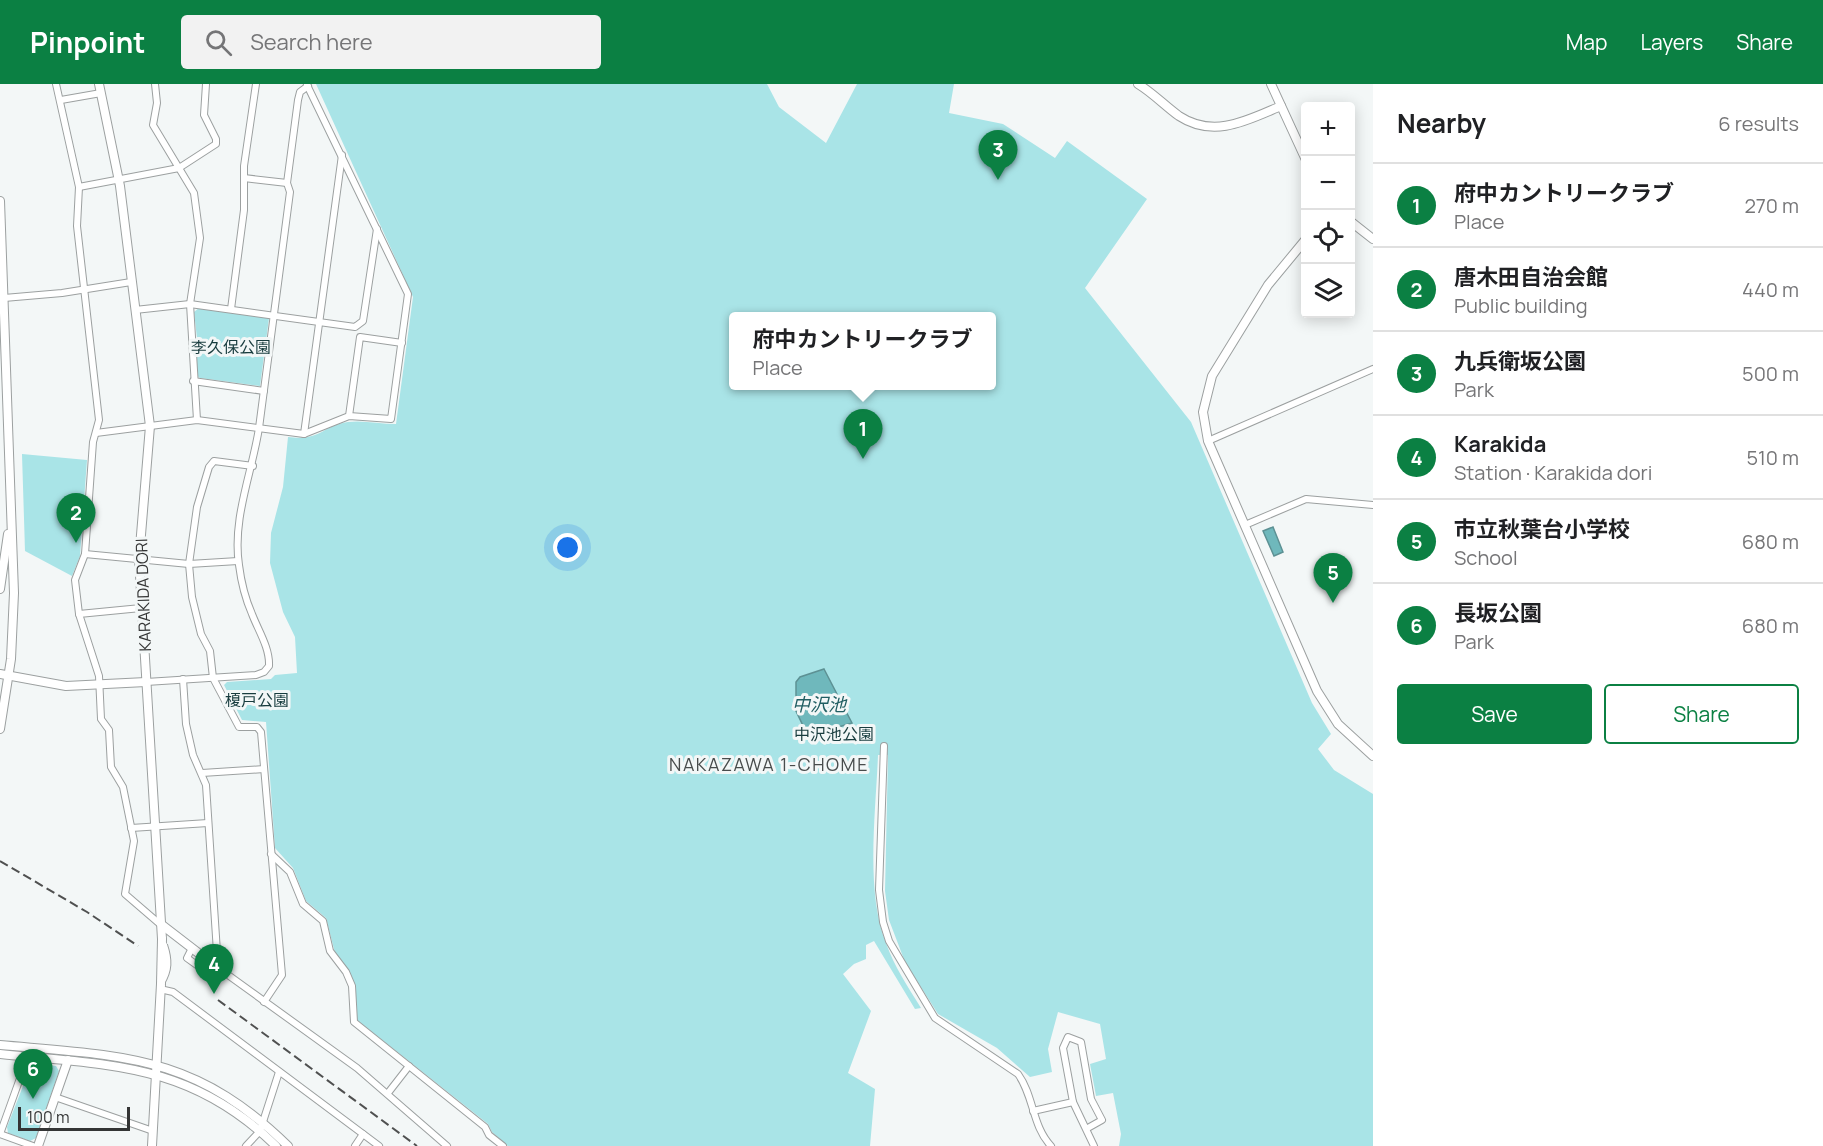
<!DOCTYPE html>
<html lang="en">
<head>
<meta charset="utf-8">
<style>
	:root { --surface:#fff; --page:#f2f2f2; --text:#202124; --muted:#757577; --line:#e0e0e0; --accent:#0b8043 }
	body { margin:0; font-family:Manrope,"Noto Sans JP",sans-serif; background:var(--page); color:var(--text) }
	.controls { position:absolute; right:18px; top:18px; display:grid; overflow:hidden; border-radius:6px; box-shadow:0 3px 15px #0003 }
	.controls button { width:54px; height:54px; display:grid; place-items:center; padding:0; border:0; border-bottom:2px solid var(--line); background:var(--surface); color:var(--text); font:30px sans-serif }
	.scale { position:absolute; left:18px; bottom:15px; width:112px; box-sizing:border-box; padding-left:6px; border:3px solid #343535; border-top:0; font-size:16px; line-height:21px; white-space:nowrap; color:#343535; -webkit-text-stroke:4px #f3f7f7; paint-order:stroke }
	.you { position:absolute; left:568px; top:464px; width:21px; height:21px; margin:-15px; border:4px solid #fff; border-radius:50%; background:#1a73e8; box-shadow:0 0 0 9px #1a73e833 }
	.badge { display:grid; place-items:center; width:39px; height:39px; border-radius:50%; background:var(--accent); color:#fff; font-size:20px; font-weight:700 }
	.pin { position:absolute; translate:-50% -50px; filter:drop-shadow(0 2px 3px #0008) }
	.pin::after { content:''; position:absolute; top:32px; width:21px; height:18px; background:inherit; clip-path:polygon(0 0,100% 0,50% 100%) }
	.popup { position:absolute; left:729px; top:228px; width:267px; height:78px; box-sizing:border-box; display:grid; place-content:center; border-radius:6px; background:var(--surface); filter:drop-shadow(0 2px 4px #0005); font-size:20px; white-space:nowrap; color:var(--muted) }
	.popup b { font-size:22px; color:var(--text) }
	.popup::after { content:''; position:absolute; left:50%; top:100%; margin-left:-12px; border:12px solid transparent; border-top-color:var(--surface) }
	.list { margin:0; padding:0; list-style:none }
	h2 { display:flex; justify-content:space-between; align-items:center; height:78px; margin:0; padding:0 24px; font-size:26px }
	h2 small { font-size:20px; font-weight:400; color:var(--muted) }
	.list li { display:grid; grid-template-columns:39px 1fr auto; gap:18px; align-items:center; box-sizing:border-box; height:84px; padding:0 24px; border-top:2px solid var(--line) }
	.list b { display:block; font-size:22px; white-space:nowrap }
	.list p { margin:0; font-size:20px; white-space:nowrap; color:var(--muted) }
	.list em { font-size:20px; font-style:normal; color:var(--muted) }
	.actions { display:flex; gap:12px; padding:18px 24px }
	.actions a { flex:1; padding:14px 0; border:2px solid var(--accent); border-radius:6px; text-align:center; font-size:21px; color:var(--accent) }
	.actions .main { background:var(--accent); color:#fff }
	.icon { flex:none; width:33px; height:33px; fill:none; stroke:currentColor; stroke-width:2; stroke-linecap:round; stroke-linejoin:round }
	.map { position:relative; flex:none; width:1373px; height:1062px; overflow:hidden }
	header { display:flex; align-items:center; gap:36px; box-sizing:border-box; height:84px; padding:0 30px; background:var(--accent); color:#fff }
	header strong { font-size:28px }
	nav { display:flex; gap:33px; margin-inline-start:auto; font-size:21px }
	.search { width:420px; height:54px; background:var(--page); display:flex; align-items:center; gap:15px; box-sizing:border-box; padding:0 21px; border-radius:6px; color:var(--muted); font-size:22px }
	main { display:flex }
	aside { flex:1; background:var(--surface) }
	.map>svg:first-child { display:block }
	.green { fill:#a9e4e7; fill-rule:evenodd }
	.water { fill:#6fb8bc; stroke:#5d9194; stroke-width:1.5 }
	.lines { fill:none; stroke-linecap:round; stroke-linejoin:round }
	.street-casing { stroke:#9ca0a0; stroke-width:8 }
	.secondary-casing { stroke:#9ca0a0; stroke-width:10 }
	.street { stroke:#fff; stroke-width:6 }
	.secondary { stroke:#fff; stroke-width:8 }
	.rail { stroke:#4f5050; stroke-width:2; stroke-dasharray:9 4.5; stroke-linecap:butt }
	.street-bridge-casing { stroke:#9ca0a0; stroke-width:8; stroke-linecap:butt }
	.secondary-bridge-casing { stroke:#9ca0a0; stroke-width:10; stroke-linecap:butt }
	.street-bridge { stroke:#fff; stroke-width:6 }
	.secondary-bridge { stroke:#fff; stroke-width:8 }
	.labels { text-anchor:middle; stroke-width:6; stroke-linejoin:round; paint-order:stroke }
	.park-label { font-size:16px; fill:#183c3e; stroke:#f3f7f7 }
	.street-label { font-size:16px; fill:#343535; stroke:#f3f7f7 }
	.water-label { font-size:18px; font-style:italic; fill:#215e62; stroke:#f3f7f7 }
	.neighbourhood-label { font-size:18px; letter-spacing:1.5px; fill:#484c4c; stroke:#f3f7f7 }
</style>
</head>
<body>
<header>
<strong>Pinpoint</strong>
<div class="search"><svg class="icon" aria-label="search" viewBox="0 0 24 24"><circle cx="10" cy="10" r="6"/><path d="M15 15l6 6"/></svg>Search here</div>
<nav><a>Map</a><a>Layers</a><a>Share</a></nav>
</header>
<main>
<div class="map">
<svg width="1373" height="1062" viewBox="0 0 1373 1062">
	<rect width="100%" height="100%" fill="#f3f7f7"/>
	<g class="green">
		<path d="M316,0h451l12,23 47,36 31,-59h97l-5,29 54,11 52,34 12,-17 80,58 -62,89 106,134 121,281 19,31 -13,15 16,21 39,24v352h-254l2,-12 -8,-41 -17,3 -6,-32 16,-5 -6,-35 -42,-12 -10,37 4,23 -22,5 -33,-29 -59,-34 -33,-52 -16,-42 -4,-29 3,-136h-10c-2,55 -13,137 8,188 8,23 22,44 35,65l-6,1 -41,-68 -8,4v14l-12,5 -11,10 28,37 -23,62 27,16 -5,57h-362l-16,-14 -4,-8 -131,-104 -2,-36 -20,-31 -9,-35 -20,-17 -13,-33 -18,-20 -9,-126 -24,-2 -18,-35 3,-3 44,-3 4,-4 22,-2 -2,-36 -12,-25 -13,-49 1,-30 12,-46 5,-50c34,4 33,-11 60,-15 15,-2 32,2 48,2l17,-127zM734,232h258v70h-258z"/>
		<polygon points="199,224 269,234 260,302 200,294 196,291 197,254 194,228"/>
		<polygon points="22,370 87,376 80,472 72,492 25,467"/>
		<polygon points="32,979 56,982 59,987 36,1054 30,1057 8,1049 7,1043"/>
	</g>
	<g class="water">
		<polygon points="1273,443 1283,468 1274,472 1263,447"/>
		<polygon points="824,585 852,639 808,652 796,627 796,598 800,593"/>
	</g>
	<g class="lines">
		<defs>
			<g id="street">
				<polyline points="56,0 79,103 77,142 99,336 93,358 85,470 75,496 79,530 99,592 101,635 109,646 111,683 123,703 134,757 125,810 161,841"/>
				<polyline points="155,0 157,19 153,41 194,109 200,154 190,220 197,336"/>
				<polyline points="61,16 101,9"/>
				<polyline points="244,94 287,99"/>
				<polyline points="79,103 179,84 216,60 216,55 204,31 206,0"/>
				<polyline points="4,214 62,209 131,198"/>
				<polyline points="231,225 244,126 244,82 256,0"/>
				<polyline points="135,226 190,220 355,243 363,237 377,145"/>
				<polyline points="193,297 264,307"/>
				<polyline points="349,332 360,253 402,259"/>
				<polyline points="96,349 197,336 304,350 349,332 391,335 408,210 307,1"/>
				<polyline points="304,350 342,71"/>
				<polyline points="1208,357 1373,285"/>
				<polyline points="253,382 214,377 209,383 197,423 189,480 192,513 201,550 210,567 213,594 239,643 257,643 261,648 282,891 264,918"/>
				<polyline points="1245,441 1306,415 1373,421"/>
				<polyline points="85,470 189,480 238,477"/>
				<polyline points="79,530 141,524"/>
				<polyline points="183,595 186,640 193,671 206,701 217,868 201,884 187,874 192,864"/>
				<path d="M146,598l110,-7 8,-3 5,-6c1,-18 -11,-36 -17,-52 -7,-16 -11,-33 -13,-49 -7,-46 13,-92 20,-137l31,-236 -3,-9 11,-83 2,-8 8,-6"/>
				<path d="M884,662l-5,144 4,32 6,19 46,77 83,56c16,22 14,52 33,72"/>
				<polyline points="202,689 264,685"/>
				<polyline points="131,744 208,739"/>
				<polyline points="271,770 290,788 303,820 323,837 330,867 346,888 352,902 354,938 485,1043 489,1051 503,1062"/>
				<polyline points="210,878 357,984 447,1062"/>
				<polyline points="160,905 173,908 379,1062"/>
				<polyline points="388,1009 409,982"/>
				<polyline points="55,1013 153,1047"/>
				<polyline points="1033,1027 1073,1018"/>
				<polyline points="1086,1045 1102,1036 1091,1015 1081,958 1068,953 1063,964 1073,1018 1094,1062"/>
				<polyline points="0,1050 28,972"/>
				<polyline points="0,1050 33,1062"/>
				<polyline points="246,1062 260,1047 279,988"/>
				<polyline points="355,1062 363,1050"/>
			</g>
			<g id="secondary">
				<polyline points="99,0 120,102 150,342 139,475 162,855"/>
				<path d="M1138,0c15,9 27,22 41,32 35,23 69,4 102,-10"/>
				<polyline points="1271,0 1306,76"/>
				<polyline points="0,117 14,509 11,575 0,645"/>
				<polyline points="1350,137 1373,155"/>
				<polyline points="1306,155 1268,201 1212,292 1203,328 1208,357 1317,607 1338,640 1373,672"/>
				<polyline points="0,505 8,450"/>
				<polyline points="0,590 66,602 146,598"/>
				<polyline points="162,841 210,878"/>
				<path d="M0,961c123,11 194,9 288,101"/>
				<path d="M0,970c111,11 191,9 276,92"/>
				<polyline points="38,1062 68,976"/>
				<polyline points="152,1062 161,900"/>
			</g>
		</defs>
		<use href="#street" class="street-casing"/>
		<use href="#secondary" class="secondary-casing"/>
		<use href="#street" class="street"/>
		<use href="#secondary" class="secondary"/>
		<g class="rail">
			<polyline points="0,777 87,828 138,862"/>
			<polyline points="218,916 417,1062"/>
		</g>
		<defs>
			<path id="street-bridge" d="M161,899c8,-13 8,-23 3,-38"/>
			<polyline id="secondary-bridge" points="161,900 162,855"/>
		</defs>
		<use href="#street-bridge" class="street-bridge-casing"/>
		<use href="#secondary-bridge" class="secondary-bridge-casing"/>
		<use href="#street-bridge" class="street-bridge"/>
		<use href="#secondary-bridge" class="secondary-bridge"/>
	</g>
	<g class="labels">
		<g class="park-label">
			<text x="231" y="269">李久保公園</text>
			<text x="257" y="622">榎戸公園</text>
			<text x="834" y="656">中沢池公園</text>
		</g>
		<g class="street-label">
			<text transform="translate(143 511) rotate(-92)" y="6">KARAKIDA DORI</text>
		</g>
		<g class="water-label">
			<text x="819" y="627">中沢池</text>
		</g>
		<g class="neighbourhood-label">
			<text x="769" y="687">NAKAZAWA 1-CHOME</text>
		</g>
	</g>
</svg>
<div class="controls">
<button>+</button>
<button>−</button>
<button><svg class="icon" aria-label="locate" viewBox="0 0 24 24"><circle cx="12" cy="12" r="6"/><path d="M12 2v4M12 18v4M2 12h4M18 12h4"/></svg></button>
<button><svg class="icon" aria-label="layers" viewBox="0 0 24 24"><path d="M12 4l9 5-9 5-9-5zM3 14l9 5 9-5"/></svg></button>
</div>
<div class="scale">100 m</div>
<div class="you"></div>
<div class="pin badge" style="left:863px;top:375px">1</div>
<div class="popup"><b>府中カントリークラブ</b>Place</div>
<div class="pin badge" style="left:76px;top:459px">2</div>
<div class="pin badge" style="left:998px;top:96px">3</div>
<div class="pin badge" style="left:214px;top:910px">4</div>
<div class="pin badge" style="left:1333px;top:519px">5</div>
<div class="pin badge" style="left:33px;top:1015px">6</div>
</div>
<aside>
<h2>Nearby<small>6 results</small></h2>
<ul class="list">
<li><span class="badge">1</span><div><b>府中カントリークラブ</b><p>Place</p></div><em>270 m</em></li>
<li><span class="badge">2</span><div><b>唐木田自治会館</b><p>Public building</p></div><em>440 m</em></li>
<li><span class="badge">3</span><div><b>九兵衛坂公園</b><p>Park</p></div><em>500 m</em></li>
<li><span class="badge">4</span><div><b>Karakida</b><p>Station · Karakida dori</p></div><em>510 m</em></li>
<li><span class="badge">5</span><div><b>市立秋葉台小学校</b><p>School</p></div><em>680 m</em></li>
<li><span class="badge">6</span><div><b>長坂公園</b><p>Park</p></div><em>680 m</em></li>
</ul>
<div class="actions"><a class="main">Save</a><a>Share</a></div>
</aside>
</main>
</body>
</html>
